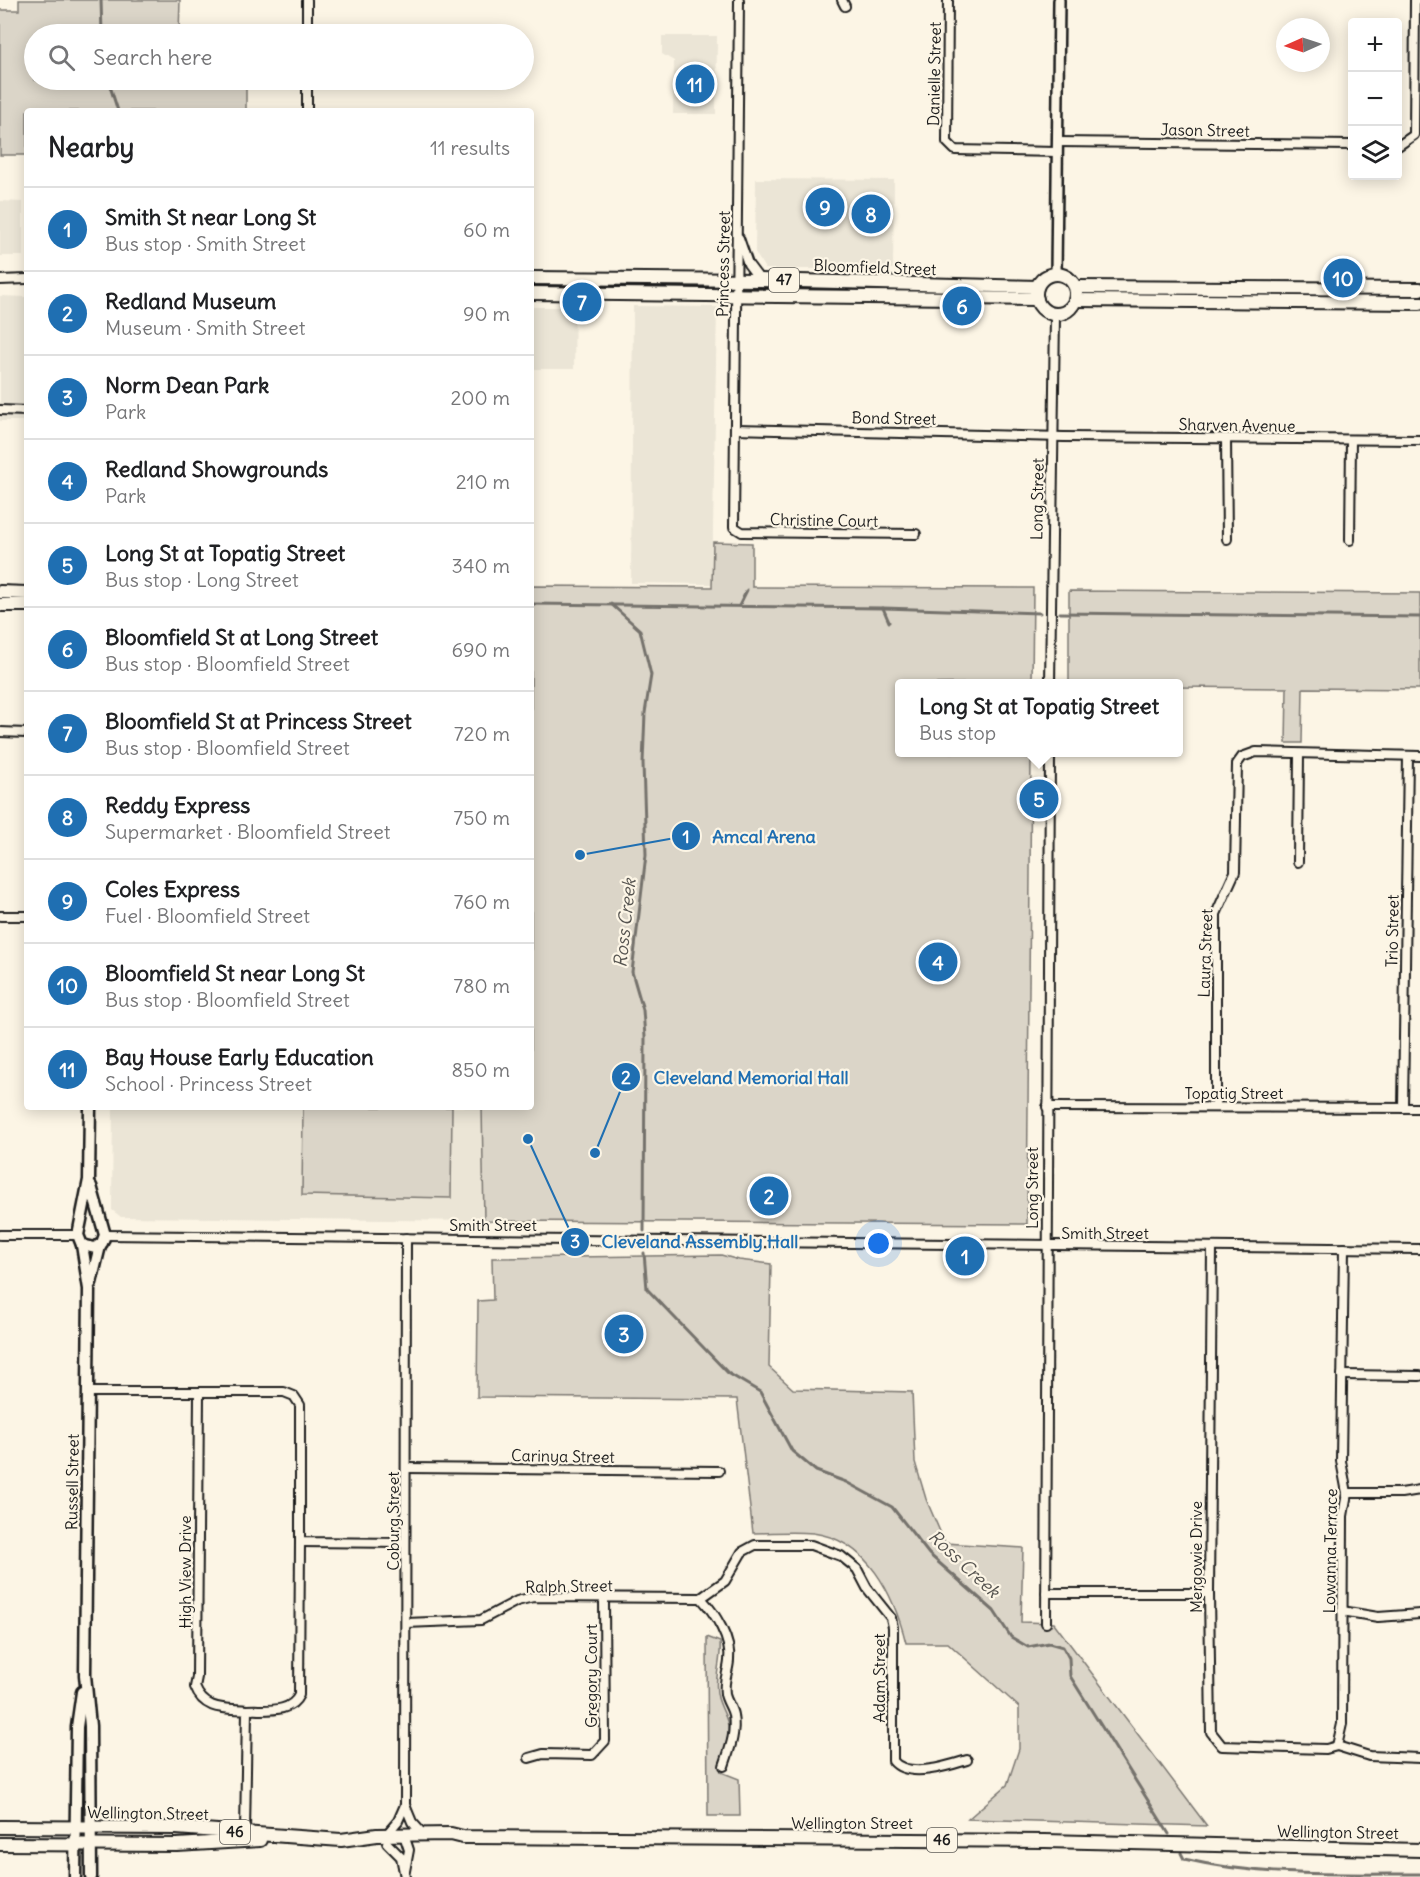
<!DOCTYPE html>
<html lang="en">
<head>
<meta charset="utf-8">
<style>
	:root { --surface:#fff; --page:#f6f6f6; --text:#202124; --muted:#757577; --line:#e0e0e0; --accent:#1f6fb2 }
	body { margin:0; font-family:Delius,sans-serif; background:var(--page); color:var(--text) }
	.controls { position:absolute; right:18px; top:18px; display:grid; overflow:hidden; border-radius:6px; box-shadow:0 3px 15px #0003 }
	.controls button { width:54px; height:54px; display:grid; place-items:center; padding:0; border:0; border-bottom:2px solid var(--line); background:var(--surface); color:var(--text); font:30px sans-serif }
	.compass { position:absolute; left:1276px; top:18px; width:54px; height:54px; border-radius:50%; background:var(--surface); box-shadow:0 3px 15px #0003; rotate:267deg }
	.you { position:absolute; left:879px; top:1244px; width:21px; height:21px; margin:-15px; border:4px solid #fff; border-radius:50%; background:#1a73e8; box-shadow:0 0 0 9px #1a73e833 }
	.badge { display:grid; place-items:center; width:39px; height:39px; border-radius:50%; background:var(--accent); color:#fff; font-size:20px; font-weight:700 }
	.pin { position:absolute; translate:-50% -50%; border:3px solid #fff; box-shadow:0 2px 6px #0006 }
	.popup { position:absolute; left:895px; top:679px; width:288px; height:78px; box-sizing:border-box; display:grid; place-content:center; border-radius:6px; background:var(--surface); filter:drop-shadow(0 2px 4px #0005); font-size:20px; white-space:nowrap; color:var(--muted) }
	.popup b { font-size:22px; color:var(--text) }
	.popup::after { content:''; position:absolute; left:50%; top:100%; margin-left:-12px; border:12px solid transparent; border-top-color:var(--surface) }
	.list { margin:0; padding:0; list-style:none }
	h2 { display:flex; justify-content:space-between; align-items:center; height:78px; margin:0; padding:0 24px; font-size:26px }
	h2 small { font-size:20px; font-weight:400; color:var(--muted) }
	.list li { display:grid; grid-template-columns:39px 1fr auto; gap:18px; align-items:center; box-sizing:border-box; height:84px; padding:0 24px; border-top:2px solid var(--line) }
	.list b { display:block; font-size:22px; white-space:nowrap }
	.list p { margin:0; font-size:20px; white-space:nowrap; color:var(--muted) }
	.list em { font-size:20px; font-style:normal; color:var(--muted) }
	.icon { flex:none; width:33px; height:33px; fill:none; stroke:currentColor; stroke-width:2; stroke-linecap:round; stroke-linejoin:round }
	.map { position:relative; flex:none; width:1420px; height:1877px; overflow:hidden }
	.search { position:absolute; background:var(--surface); box-shadow:0 3px 15px #0003; left:24px; top:24px; width:510px; height:66px; display:flex; align-items:center; gap:15px; box-sizing:border-box; padding:0 21px; border-radius:33px; color:var(--muted); font-size:22px }
	.panel { position:absolute; background:var(--surface); box-shadow:0 3px 15px #0003; left:24px; top:108px; width:510px; height:1002px; border-radius:6px }
	.map>svg:first-child { display:block }
	.built { fill:#ebe5d6 }
	.green { fill:#dbd5c8; stroke:#7c7872; stroke-width:1.5 }
	.lines { fill:none; stroke-linecap:round; stroke-linejoin:round }
	.stream { stroke:#75726c; stroke-width:3 }
	.minor-casing { stroke:#1c1c1c; stroke-width:12 }
	.tertiary-casing { stroke:#1c1c1c; stroke-width:14 }
	.secondary-casing { stroke:#1c1c1c; stroke-width:15 }
	.primary-casing { stroke:#1c1c1c; stroke-width:16 }
	.trunk-casing { stroke:#1c1c1c; stroke-width:16 }
	.minor { stroke:#fcf5e5; stroke-width:8 }
	.tertiary { stroke:#fcf5e5; stroke-width:9 }
	.secondary { stroke:#fcf5e5; stroke-width:10 }
	.primary { stroke:#fcf5e5; stroke-width:12 }
	.trunk { stroke:#fcf5e5; stroke-width:12 }
	.labels { text-anchor:middle; stroke-width:4.5; stroke-linejoin:round; paint-order:stroke }
	.shield { fill:#fcf5e5; stroke:#5f5d58; stroke-width:1.5 }
	.shield-label { font-size:15px; font-weight:bold; fill:#1c1c1c }
	.street-label { font-size:16px; fill:#1c1c1c; stroke:#fcf5e5 }
	.water-label { font-size:18px; font-style:italic; fill:#575551; stroke:#fcf5e5 }
	.leader { fill:none; stroke:#1f6fb2; stroke-width:2 }
	.callout-dot { fill:#1f6fb2; stroke:#fcf5e5; stroke-width:2 }
	.mark-label { font-size:18px; text-anchor:middle; font-weight:bold; fill:#fff }
	.callout-label { font-size:18px; text-anchor:middle; font-weight:bold; fill:#1f6fb2; stroke:#fcf5e5; stroke-width:4.5; stroke-linejoin:round; paint-order:stroke }
</style>
</head>
<body>
<div class="map">
<svg width="1420" height="1877" viewBox="0 0 1420 1877">
	<rect width="100%" height="100%" fill="#fcf5e5"/>
	<filter id="ink" filterUnits="userSpaceOnUse"><feTurbulence type="fractalNoise" baseFrequency=".0167" numOctaves="2"/><feDisplacementMap in="SourceGraphic" scale="12" xChannelSelector="R" yChannelSelector="G"/><feConvolveMatrix kernelMatrix="1 2 1 2 8 2 1 2 1" color-interpolation-filters="sRGB"/></filter>
	<g filter="url(#ink)">
		<g class="built">
			<polygon points="662,36 717,36 716,114 673,114 674,61 662,54"/>
			<polygon points="756,179 894,180 893,269 765,269 755,252"/>
			<polygon points="0,201 23,202 23,256 0,256"/>
			<polygon points="0,296 27,297 27,421 0,421"/>
			<polygon points="633,306 717,307 712,584 631,583"/>
			<polygon points="531,307 575,307 574,369 531,369"/>
			<polygon points="113,1107 482,1107 484,1221 121,1217 112,1210 112,1203"/>
		</g>
		<g class="green">
			<polygon points="19,0 180,0 179,34 34,34 34,80 246,80 246,111 27,111 27,155 0,155 0,10 19,10"/>
			<polygon points="713,542 752,543 752,587 1033,588 1032,683 900,684 900,752 1031,753 1027,1224 484,1221 482,1107 531,1107 531,586 712,587"/>
			<polygon points="1069,591 1420,593 1420,689 1303,688 1302,743 1286,743 1287,688 1179,687 1178,684 1069,683"/>
			<polygon points="303,1107 452,1107 451,1198 302,1195"/>
			<path d="M721,1255l18,5 32,4 -2,103 24,22 119,3 3,70 11,37 19,44 78,5 -2,74 33,1 153,203 -239,-7 39,-34 12,-36v-42l-71,-64h-42c-12,-48 -38,-103 -93,-110 -20,-2 -41,0 -60,0l-16,-134 -260,-2 1,-96 15,-1 -1,-42z"/>
			<path d="M707,1637l13,5c2,19 -7,37 -2,56 4,14 12,22 10,37 -2,13 -8,22 -7,37l18,7 1,37h-32z"/>
		</g>
		<g class="lines">
			<g class="stream">
				<polyline points="101,0 102,34"/>
				<polyline points="108,80 118,111"/>
				<polyline points="531,604 883,608 1040,613"/>
				<polyline points="611,604 640,630 651,675 645,713 643,763 646,855 632,972 643,1010 645,1037 644,1231"/>
				<polyline points="739,606 747,590"/>
				<polyline points="883,608 889,622"/>
				<polyline points="1060,613 1420,617"/>
				<polyline points="644,1253 647,1289 728,1373 760,1392 792,1451 816,1471 846,1482 892,1507 929,1554 994,1611 1011,1637 1028,1647 1049,1643 1063,1647 1069,1658 1070,1676 1169,1834"/>
				<path d="M1181,1853l3,6c76,18 158,15 236,15"/>
			</g>
			<defs>
				<g id="minor">
					<polyline points="739,0 734,527 742,532 916,534"/>
					<polyline points="842,0 845,6"/>
					<polyline points="948,0 947,142 955,150 1057,152"/>
					<polyline points="307,34 307,0"/>
					<polyline points="307,111 307,80"/>
					<polyline points="1057,142 1352,145"/>
					<polyline points="1398,146 1414,135 1415,0"/>
					<polyline points="739,238 748,264 760,280"/>
					<polyline points="0,280 27,279"/>
					<polyline points="0,410 27,411"/>
					<polyline points="735,429 1064,437 1420,440"/>
					<polyline points="1226,439 1227,539"/>
					<polyline points="1350,540 1351,440"/>
					<polyline points="1050,684 1055,315"/>
					<polyline points="0,732 27,733"/>
					<polyline points="1298,862 1299,754"/>
					<polyline points="0,916 27,916"/>
					<polyline points="1216,1106 1216,914 1235,872 1237,764 1242,757 1256,752 1420,756"/>
					<polyline points="1047,1107 1420,1108"/>
					<polyline points="1403,1108 1408,756"/>
					<polyline points="0,1235 78,1235"/>
					<polyline points="105,1235 1420,1249"/>
					<polyline points="406,1238 405,1805 412,1822 423,1834"/>
					<polyline points="1212,1248 1209,1593 1211,1732 1222,1746 1326,1749 1337,1746"/>
					<polyline points="1342,1375 1420,1376"/>
					<polyline points="88,1392 284,1392 294,1396 300,1405 300,1542 405,1543"/>
					<path d="M199,1393l-2,284 -2,10c9,24 30,21 52,23l-2,123"/>
					<polyline points="406,1468 719,1471"/>
					<polyline points="1347,1493 1401,1493 1420,1490"/>
					<polyline points="1046,1593 1209,1593"/>
					<path d="M701,1598l24,-17 17,-29 13,-7h56l30,11 16,13 10,19 24,30 2,9v134c15,18 55,5 74,-1"/>
					<path d="M701,1598c14,15 31,42 28,63 -1,12 -6,20 -4,33 1,7 7,14 8,21 3,19 -3,33 -9,51"/>
					<polyline points="1342,1611 1378,1617 1420,1614"/>
					<polyline points="406,1623 481,1620 517,1601 533,1597 701,1598"/>
					<polyline points="1046,1623 1050,752"/>
					<path d="M247,1710c19,-1 43,4 52,-15l1,-153"/>
					<polyline points="1337,1746 1342,1724 1343,1516 1347,1493 1341,1461 1344,1248"/>
					<polyline points="1337,1746 1369,1756 1420,1758"/>
					<polyline points="529,1758 543,1754 592,1755 605,1741 604,1599"/>
					<polyline points="386,1835 398,1821 405,1805"/>
					<polyline points="404,1835 409,1850 405,1871"/>
					<polyline points="387,1843 401,1857 405,1877"/>
				</g>
				<polyline id="tertiary" points="1056,274 1059,0"/>
				<g id="secondary">
					<polyline points="90,1107 89,1180 78,1235 82,1245 89,1289 85,1675 90,1726 91,1877"/>
					<polyline points="82,1245 95,1248 102,1243 105,1235 91,1186"/>
					<polyline points="91,1283 100,1246"/>
					<polyline points="75,1877 77,1727 82,1692"/>
				</g>
				<g id="primary">
					<polyline points="0,1827 176,1828 341,1840 377,1835 451,1834 463,1837 1045,1841 1420,1850"/>
					<polyline points="0,1844 177,1845 260,1840"/>
				</g>
				<g id="trunk">
					<circle cx="1056" cy="294" r="20"/>
					<polyline points="531,278 760,280 1037,287"/>
					<polyline points="1076,287 1420,289"/>
					<polyline points="531,293 1037,299"/>
					<polyline points="1076,300 1420,303"/>
					<polyline points="0,592 27,593"/>
					<polyline points="0,605 27,605"/>
				</g>
			</defs>
			<use href="#minor" class="minor-casing"/>
			<use href="#tertiary" class="tertiary-casing"/>
			<use href="#secondary" class="secondary-casing"/>
			<use href="#primary" class="primary-casing"/>
			<use href="#trunk" class="trunk-casing"/>
			<use href="#minor" class="minor"/>
			<use href="#tertiary" class="tertiary"/>
			<use href="#secondary" class="secondary"/>
			<use href="#primary" class="primary"/>
			<use href="#trunk" class="trunk"/>
		</g>
	</g>
	<g class="labels">
		<g class="shield">
			<rect x="769" y="268" width="30" height="24" rx="4.5"/>
			<rect x="220" y="1820" width="30" height="24" rx="4.5"/>
			<rect x="927" y="1828" width="30" height="24" rx="4.5"/>
		</g>
		<g class="shield-label">
			<text x="784" y="285">47</text>
			<text x="235" y="1837">46</text>
			<text x="942" y="1845">46</text>
		</g>
		<g class="street-label">
			<text transform="translate(934 74) rotate(-89)" y="6">Danielle Street</text>
			<text transform="translate(1205 130) rotate(1)" y="6">Jason Street</text>
			<text transform="translate(723 264) rotate(-89)" y="6">Princess Street</text>
			<text transform="translate(875 267) rotate(2)" y="6">Bloomfield Street</text>
			<text transform="translate(894 418) rotate(1)" y="6">Bond Street</text>
			<text transform="translate(1237 425) rotate(1)" y="6">Sharven Avenue</text>
			<text transform="translate(1037 499) rotate(-89)" y="6">Long Street</text>
			<text transform="translate(824 520) rotate(1)" y="6">Christine Court</text>
			<text transform="translate(1392 931) rotate(-89)" y="6">Trio Street</text>
			<text transform="translate(1205 953) rotate(-88)" y="6">Laura Street</text>
			<text x="1234" y="1099">Topatig Street</text>
			<text transform="translate(1032 1188) rotate(-90)" y="6">Long Street</text>
			<text x="493" y="1231">Smith Street</text>
			<text x="1105" y="1239">Smith Street</text>
			<text transform="translate(563 1456) rotate(1)" y="6">Carinya Street</text>
			<text transform="translate(72 1482) rotate(-89)" y="6">Russell Street</text>
			<text transform="translate(393 1521) rotate(-90)" y="6">Coburg Street</text>
			<text transform="translate(1330 1551) rotate(-89)" y="6">Lowanna Terrace</text>
			<text transform="translate(1196 1557) rotate(-90)" y="6">Mergowie Drive</text>
			<text transform="translate(185 1572) rotate(-90)" y="6">High View Drive</text>
			<text transform="translate(569 1586) rotate(-1)" y="6">Ralph Street</text>
			<text transform="translate(591 1676) rotate(-90)" y="6">Gregory Court</text>
			<text transform="translate(879 1678) rotate(-90)" y="6">Adam Street</text>
			<text transform="translate(148 1813) rotate(1)" y="6">Wellington Street</text>
			<text x="852" y="1829">Wellington Street</text>
			<text transform="translate(1338 1832) rotate(1)" y="6">Wellington Street</text>
		</g>
		<g class="water-label">
			<text transform="translate(625 923) rotate(-84)" y="6">Ross Creek</text>
			<text transform="translate(964 1564) rotate(43)" y="6">Ross Creek</text>
		</g>
	</g>
	<path class="leader" d="M580 855L686 836M595 1153L626 1077M528 1139L575 1242"/>
	<g class="callout-dot">
		<circle cx="580" cy="855" r="6"/>
		<circle cx="595" cy="1153" r="6"/>
		<circle cx="528" cy="1139" r="6"/>
		<circle cx="686" cy="836" r="15"/>
		<circle cx="626" cy="1077" r="15"/>
		<circle cx="575" cy="1242" r="15"/>
	</g>
	<g class="mark-label">
		<text x="686" y="843">1</text>
		<text x="626" y="1084">2</text>
		<text x="575" y="1248">3</text>
	</g>
	<g class="callout-label">
		<text x="764" y="843">Amcal Arena</text>
		<text x="751" y="1084">Cleveland Memorial Hall</text>
		<text x="700" y="1248">Cleveland Assembly Hall</text>
	</g>
</svg>
<div class="controls">
<button>+</button>
<button>−</button>
<button><svg class="icon" aria-label="layers" viewBox="0 0 24 24"><path d="M12 4l9 5-9 5-9-5zM3 14l9 5 9-5"/></svg></button>
</div>
<svg class="compass" viewBox="-18 -18 36 36"><path d="M0-13l5 13h-10z" fill="#e53935"/><path d="M0 13l5-13h-10z" fill="#757577"/></svg>
<div class="you"></div>
<div class="pin badge" style="left:965px;top:1256px">1</div>
<div class="pin badge" style="left:769px;top:1196px">2</div>
<div class="pin badge" style="left:624px;top:1334px">3</div>
<div class="pin badge" style="left:938px;top:962px">4</div>
<div class="pin badge" style="left:1039px;top:799px">5</div>
<div class="popup"><b>Long St at Topatig Street</b>Bus stop</div>
<div class="pin badge" style="left:962px;top:306px">6</div>
<div class="pin badge" style="left:582px;top:302px">7</div>
<div class="pin badge" style="left:871px;top:214px">8</div>
<div class="pin badge" style="left:825px;top:207px">9</div>
<div class="pin badge" style="left:1343px;top:278px">10</div>
<div class="pin badge" style="left:695px;top:84px">11</div>
<div class="search"><svg class="icon" aria-label="search" viewBox="0 0 24 24"><circle cx="10" cy="10" r="6"/><path d="M15 15l6 6"/></svg>Search here</div>
<section class="panel">
<h2>Nearby<small>11 results</small></h2>
<ul class="list">
<li><span class="badge">1</span><div><b>Smith St near Long St</b><p>Bus stop · Smith Street</p></div><em>60 m</em></li>
<li><span class="badge">2</span><div><b>Redland Museum</b><p>Museum · Smith Street</p></div><em>90 m</em></li>
<li><span class="badge">3</span><div><b>Norm Dean Park</b><p>Park</p></div><em>200 m</em></li>
<li><span class="badge">4</span><div><b>Redland Showgrounds</b><p>Park</p></div><em>210 m</em></li>
<li><span class="badge">5</span><div><b>Long St at Topatig Street</b><p>Bus stop · Long Street</p></div><em>340 m</em></li>
<li><span class="badge">6</span><div><b>Bloomfield St at Long Street</b><p>Bus stop · Bloomfield Street</p></div><em>690 m</em></li>
<li><span class="badge">7</span><div><b>Bloomfield St at Princess Street</b><p>Bus stop · Bloomfield Street</p></div><em>720 m</em></li>
<li><span class="badge">8</span><div><b>Reddy Express</b><p>Supermarket · Bloomfield Street</p></div><em>750 m</em></li>
<li><span class="badge">9</span><div><b>Coles Express</b><p>Fuel · Bloomfield Street</p></div><em>760 m</em></li>
<li><span class="badge">10</span><div><b>Bloomfield St near Long St</b><p>Bus stop · Bloomfield Street</p></div><em>780 m</em></li>
<li><span class="badge">11</span><div><b>Bay House Early Education</b><p>School · Princess Street</p></div><em>850 m</em></li>
</ul>
</section>
</div>
</body>
</html>
